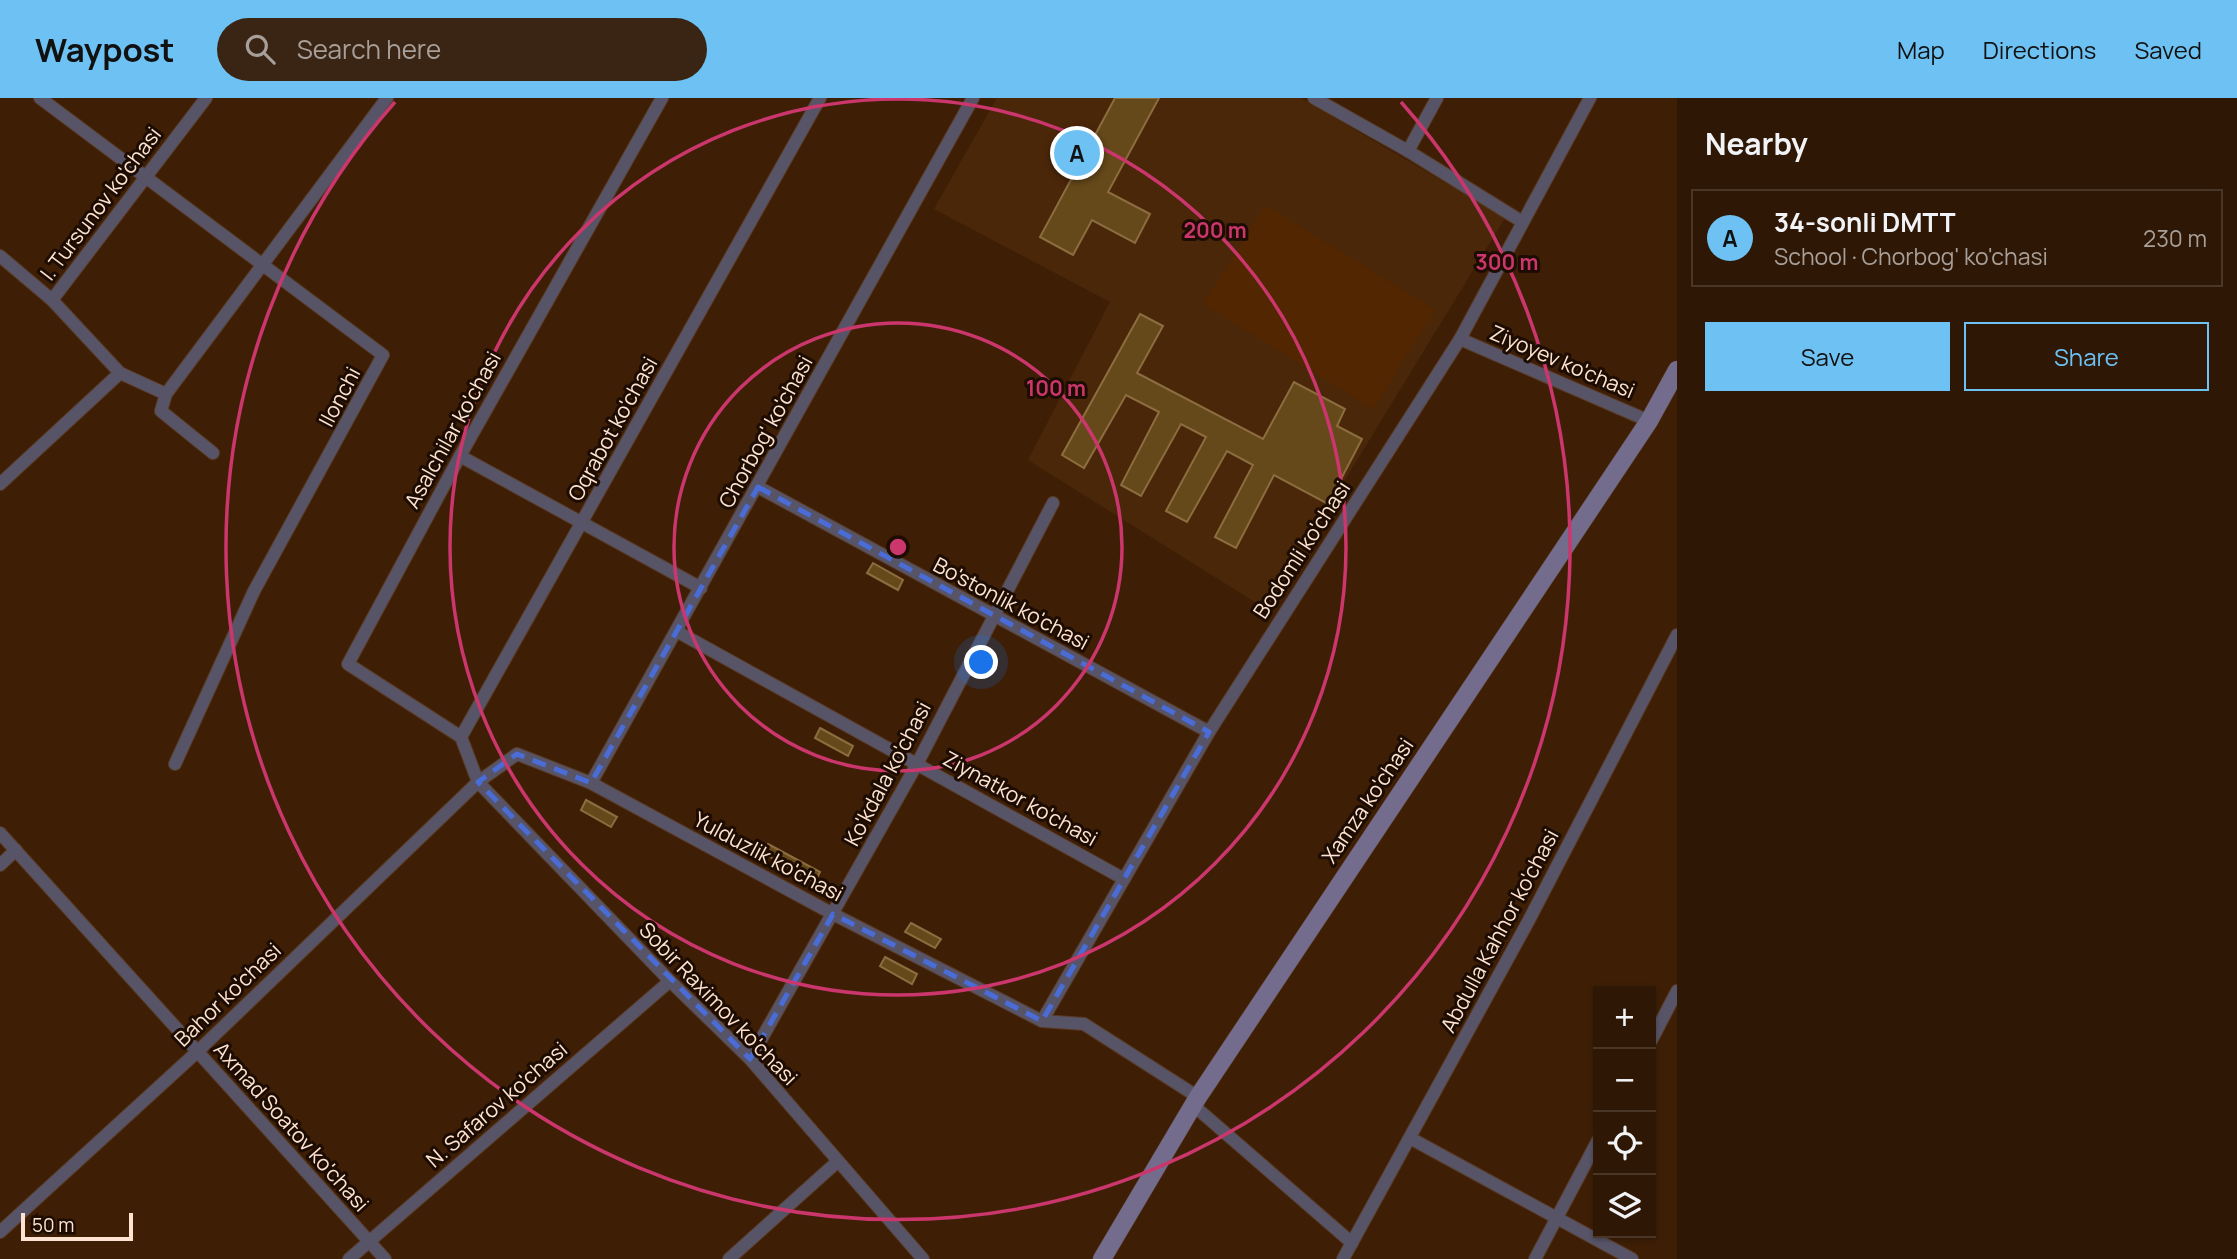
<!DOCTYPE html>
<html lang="en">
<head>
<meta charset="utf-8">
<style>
	:root { --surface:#2e1704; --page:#3a2413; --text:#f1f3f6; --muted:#a79f9a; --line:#493626; --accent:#6dc2f3 }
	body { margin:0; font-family:Manrope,sans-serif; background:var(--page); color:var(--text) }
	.controls { position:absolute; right:21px; bottom:21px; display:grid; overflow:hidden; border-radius:0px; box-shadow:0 2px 5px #0004 }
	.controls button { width:63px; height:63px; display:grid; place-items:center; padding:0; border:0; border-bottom:2px solid var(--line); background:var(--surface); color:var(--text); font:35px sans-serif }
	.scale { position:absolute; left:21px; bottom:18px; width:112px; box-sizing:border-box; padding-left:7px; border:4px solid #fee3d2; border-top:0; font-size:19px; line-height:24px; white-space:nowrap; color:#fee3d2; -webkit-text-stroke:5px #1d0c02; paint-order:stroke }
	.you { position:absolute; left:982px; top:565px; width:24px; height:24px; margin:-18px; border:5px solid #fff; border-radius:50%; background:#1a73e8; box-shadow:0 0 0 10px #1a73e833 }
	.badge { display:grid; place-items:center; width:46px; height:46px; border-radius:50%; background:var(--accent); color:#111; font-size:23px; font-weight:700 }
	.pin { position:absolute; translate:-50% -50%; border:4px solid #fff; box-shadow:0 2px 7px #0006 }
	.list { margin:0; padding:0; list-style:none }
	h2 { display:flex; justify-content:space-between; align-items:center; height:91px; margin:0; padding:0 28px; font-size:30px }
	h2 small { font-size:23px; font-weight:400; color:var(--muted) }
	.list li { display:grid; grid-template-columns:46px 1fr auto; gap:21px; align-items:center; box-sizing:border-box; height:98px; margin:0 14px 14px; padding:0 14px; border:2px solid var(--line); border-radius:0px }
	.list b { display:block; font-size:26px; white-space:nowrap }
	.list p { margin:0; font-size:23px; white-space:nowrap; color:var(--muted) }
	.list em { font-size:23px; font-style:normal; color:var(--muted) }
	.actions { display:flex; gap:14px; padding:21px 28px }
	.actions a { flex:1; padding:16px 0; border:2px solid var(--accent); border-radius:0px; text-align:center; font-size:24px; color:var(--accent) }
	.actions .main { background:var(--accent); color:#111 }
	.icon { flex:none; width:38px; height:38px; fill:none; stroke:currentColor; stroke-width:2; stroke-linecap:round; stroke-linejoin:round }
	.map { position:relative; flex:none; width:1677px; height:1161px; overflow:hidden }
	header { display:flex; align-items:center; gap:42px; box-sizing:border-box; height:98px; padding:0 35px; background:var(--accent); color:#111 }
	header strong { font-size:33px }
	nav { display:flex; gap:38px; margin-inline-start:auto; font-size:24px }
	.search { width:490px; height:63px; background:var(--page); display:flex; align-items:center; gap:18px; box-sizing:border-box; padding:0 24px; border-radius:38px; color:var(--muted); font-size:26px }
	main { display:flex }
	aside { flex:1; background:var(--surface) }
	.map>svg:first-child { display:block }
	.built { fill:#4b270a }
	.green { fill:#512600 }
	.building { fill:#66491a; stroke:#8c6d3f; stroke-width:2 }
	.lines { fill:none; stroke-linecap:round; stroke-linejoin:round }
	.minor-casing { stroke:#593a23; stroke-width:14 }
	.secondary-casing { stroke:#593a23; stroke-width:19 }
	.minor { stroke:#585468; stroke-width:12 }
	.secondary { stroke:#746c8c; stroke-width:18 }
	.marked { fill:none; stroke:#4a6cd7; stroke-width:5; stroke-dasharray:14 9; stroke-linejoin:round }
	.ring { fill:none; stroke:#cb366d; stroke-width:3.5 }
	.labels { text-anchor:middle; stroke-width:6; stroke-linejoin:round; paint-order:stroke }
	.street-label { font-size:21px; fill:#fee3d2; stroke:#1d0c02 }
	.centre { fill:#cb366d; stroke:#1d0c02; stroke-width:3.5 }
	.ring-label { font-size:21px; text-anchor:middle; font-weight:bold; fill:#cb366d; stroke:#1d0c02; stroke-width:6; stroke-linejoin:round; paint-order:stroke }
</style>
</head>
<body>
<header>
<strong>Waypost</strong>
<div class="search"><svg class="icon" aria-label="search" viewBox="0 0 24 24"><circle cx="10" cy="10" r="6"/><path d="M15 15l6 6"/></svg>Search here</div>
<nav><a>Map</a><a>Directions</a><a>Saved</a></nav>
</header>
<main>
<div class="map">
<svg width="1677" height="1161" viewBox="0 0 1677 1161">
	<rect width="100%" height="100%" fill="#3e1f06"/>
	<polygon class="built" points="997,0 1301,0 1505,120 1266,511 1028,362 1110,204 934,111"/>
	<polygon class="green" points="1266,107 1435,212 1373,311 1203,206"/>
	<g class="building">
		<polygon points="1115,0 1159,0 1108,94 1150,116 1135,145 1092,122 1073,157 1040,139"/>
		<polygon points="1140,216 1163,228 1137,275 1263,341 1294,284 1345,311 1337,328 1362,341 1328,406 1274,377 1236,450 1215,439 1253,367 1227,353 1187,424 1166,413 1206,339 1181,326 1141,398 1121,387 1159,314 1126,297 1084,370 1062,357"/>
		<polygon points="873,465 903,482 898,492 867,475"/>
		<polygon points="820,630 853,648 848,658 815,640"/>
		<polygon points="586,702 617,719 611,729 581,712"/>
		<polygon points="768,746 820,774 815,784 763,755"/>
		<polygon points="911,825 941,841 935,850 905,834"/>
		<polygon points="885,859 917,876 912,886 880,868"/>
	</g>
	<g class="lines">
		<defs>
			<g id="minor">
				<polyline points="40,0 383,257 254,493 175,666"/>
				<polyline points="820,0 461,639 478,684 670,883 750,961 923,1161"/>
				<polyline points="1314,0 1408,53 1521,123"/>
				<polyline points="1408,53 1437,0"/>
				<polyline points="0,158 52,202 120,275 166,296"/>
				<polyline points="52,202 206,0"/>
				<polyline points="1460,241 1649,323"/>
				<polyline points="213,355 161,313 166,296 387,0"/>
				<polyline points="460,358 701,490"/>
				<polyline points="0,386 120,275"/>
				<polyline points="758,389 1209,634"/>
				<polyline points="678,534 1124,781"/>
				<polyline points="461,639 348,566 460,358 662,0"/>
				<polyline points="591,685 973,0"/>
				<polyline points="0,735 385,1161"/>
				<polyline points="0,767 16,752"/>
				<polyline points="1042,923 1209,634 1460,241 1590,0"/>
				<polyline points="1651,943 1677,893"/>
				<polyline points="750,961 917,666 1053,405"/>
				<polyline points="1193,1007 1352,1145"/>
				<polyline points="1410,1040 1632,1161"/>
				<polyline points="0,1134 197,954 478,684 517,656 591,685 833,816 1042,923 1084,926 1198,999"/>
				<polyline points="349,1161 670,883"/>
				<polyline points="729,1161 837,1064"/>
				<polyline points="1343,1161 1529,822 1677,537"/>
				<polyline points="1535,1161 1598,1042"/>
			</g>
			<polyline id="secondary" points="1102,1161 1198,999 1649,323 1677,272"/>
		</defs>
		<use href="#minor" class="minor-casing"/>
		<use href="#secondary" class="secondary-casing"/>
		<use href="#minor" class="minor"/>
		<use href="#secondary" class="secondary"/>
	</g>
	<path class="marked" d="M758,389l451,245 -167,289 -209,-107 -83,145 -272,-277 39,-28 74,29z"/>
	<g class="ring">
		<circle cx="898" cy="449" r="224"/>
		<circle cx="898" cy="449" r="448"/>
		<path d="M1401 4A672 672 0 1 1 395 4"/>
	</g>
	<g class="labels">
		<g class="street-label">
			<text transform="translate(101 106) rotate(-53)" y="7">I. Tursunov ko'chasi</text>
			<text transform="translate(1562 264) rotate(23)" y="7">Ziyoyev ko'chasi</text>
			<text transform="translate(340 299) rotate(-62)" y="7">Ilonchi</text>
			<text transform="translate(613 331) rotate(-61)" y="7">Oqrabot ko'chasi</text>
			<text transform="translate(453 332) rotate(-61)" y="7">Asalchilar ko'chasi</text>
			<text transform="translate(766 334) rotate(-61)" y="7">Chorbog' ko'chasi</text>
			<text transform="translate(1302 452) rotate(-57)" y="7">Bodomli ko'chasi</text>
			<text transform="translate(1011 506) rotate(28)" y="7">Bo'stonlik ko'chasi</text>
			<text transform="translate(888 676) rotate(-62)" y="7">Ko'kdala ko'chasi</text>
			<text transform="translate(1020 701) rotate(29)" y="7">Ziynatkor ko'chasi</text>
			<text transform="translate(1368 703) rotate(-56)" y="7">Xamza ko'chasi</text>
			<text transform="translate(768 759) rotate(28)" y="7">Yulduzlik ko'chasi</text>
			<text transform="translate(1500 833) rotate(-62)" y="7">Abdulla Kahhor ko'chasi</text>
			<text transform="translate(228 897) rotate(-44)" y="7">Bahor ko'chasi</text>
			<text transform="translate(718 906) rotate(46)" y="7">Sobir Raximov ko'chasi</text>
			<text transform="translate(497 1007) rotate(-41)" y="7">N. Safarov ko'chasi</text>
			<text transform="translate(291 1029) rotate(48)" y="7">Axmad Soatov ko'chasi</text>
		</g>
	</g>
	<circle cx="898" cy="449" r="10" class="centre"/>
	<g class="ring-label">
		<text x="1215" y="140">200 m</text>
		<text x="1507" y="172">300 m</text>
		<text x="1056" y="298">100 m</text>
	</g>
</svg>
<div class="controls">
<button>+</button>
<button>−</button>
<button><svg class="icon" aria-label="locate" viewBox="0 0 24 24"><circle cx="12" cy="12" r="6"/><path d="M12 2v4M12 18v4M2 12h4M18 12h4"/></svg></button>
<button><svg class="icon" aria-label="layers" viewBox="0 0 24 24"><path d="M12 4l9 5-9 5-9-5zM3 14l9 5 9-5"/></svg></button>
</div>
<div class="scale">50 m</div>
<div class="you"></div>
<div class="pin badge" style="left:1077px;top:55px">A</div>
</div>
<aside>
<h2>Nearby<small></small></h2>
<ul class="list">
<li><span class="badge">A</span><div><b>34-sonli DMTT</b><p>School · Chorbog' ko'chasi</p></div><em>230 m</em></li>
</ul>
<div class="actions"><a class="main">Save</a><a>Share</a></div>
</aside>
</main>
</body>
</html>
